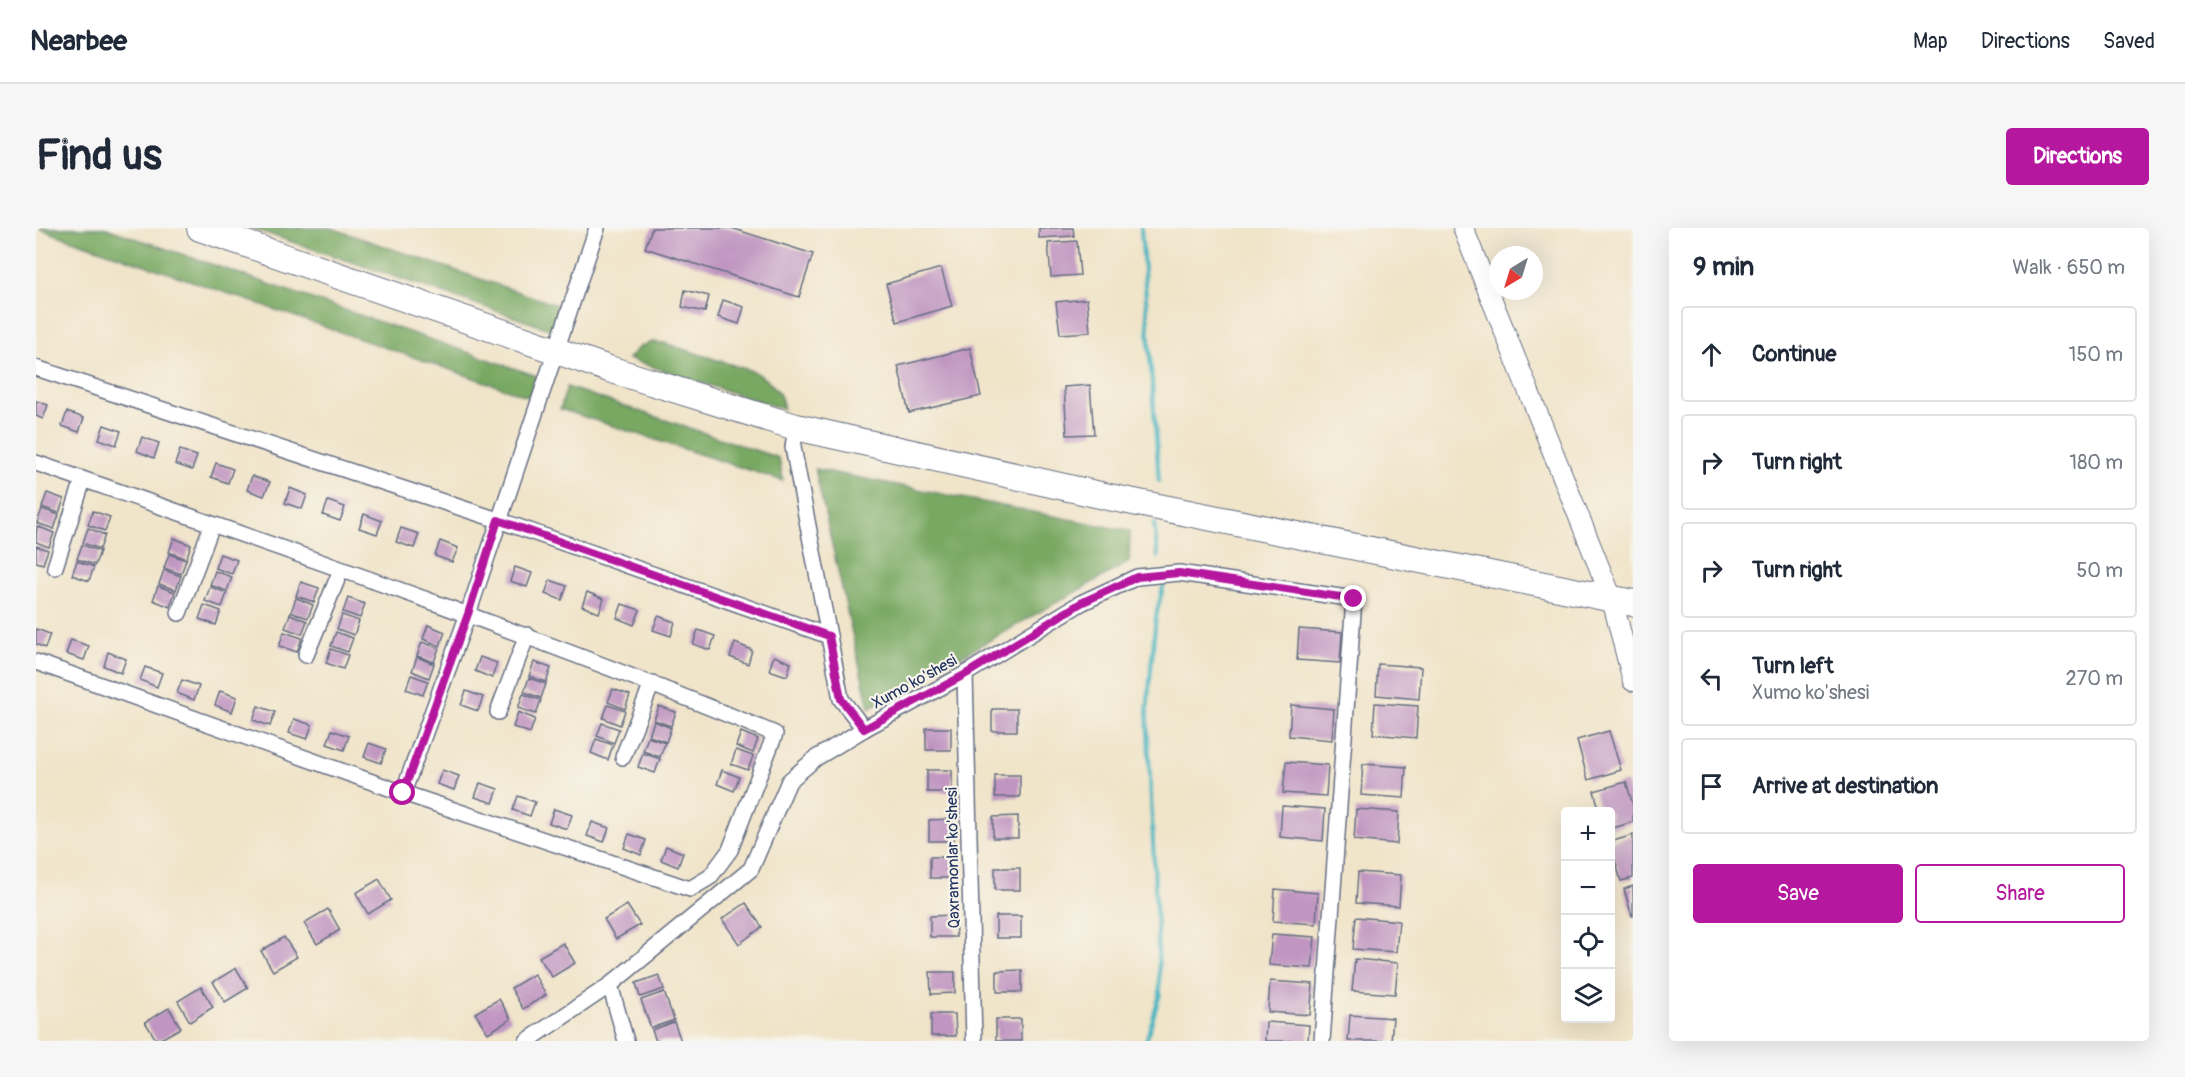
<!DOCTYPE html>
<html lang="en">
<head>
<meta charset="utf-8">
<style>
	:root { --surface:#fff; --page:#f6f6f7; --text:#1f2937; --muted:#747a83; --line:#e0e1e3; --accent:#b5179e }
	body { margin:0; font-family:Pangolin,sans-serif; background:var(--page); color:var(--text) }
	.controls { position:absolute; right:18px; bottom:18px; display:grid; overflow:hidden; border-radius:6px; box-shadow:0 6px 24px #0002 }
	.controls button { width:54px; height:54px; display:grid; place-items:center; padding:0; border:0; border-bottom:2px solid var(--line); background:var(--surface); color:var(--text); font:30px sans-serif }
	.compass { position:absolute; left:1453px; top:18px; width:54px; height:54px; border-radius:50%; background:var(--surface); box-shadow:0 6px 24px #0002; rotate:218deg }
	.stop { position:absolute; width:18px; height:18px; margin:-14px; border:4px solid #b5179e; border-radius:50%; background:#fff }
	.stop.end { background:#b5179e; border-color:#fff; box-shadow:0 2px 6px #0008 }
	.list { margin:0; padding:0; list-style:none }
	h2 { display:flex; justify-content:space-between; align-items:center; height:78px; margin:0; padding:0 24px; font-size:26px }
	h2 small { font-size:20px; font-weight:400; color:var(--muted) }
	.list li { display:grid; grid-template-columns:39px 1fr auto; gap:18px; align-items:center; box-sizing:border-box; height:96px; margin:0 12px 12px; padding:0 12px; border:2px solid var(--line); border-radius:6px }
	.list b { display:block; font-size:22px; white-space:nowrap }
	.list p { margin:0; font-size:20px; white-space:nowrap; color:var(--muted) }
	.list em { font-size:20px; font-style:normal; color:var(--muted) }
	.actions { display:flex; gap:12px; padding:18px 24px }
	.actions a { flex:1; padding:14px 0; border:2px solid var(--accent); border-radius:6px; text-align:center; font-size:21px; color:var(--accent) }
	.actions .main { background:var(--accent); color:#fff }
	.icon { flex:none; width:33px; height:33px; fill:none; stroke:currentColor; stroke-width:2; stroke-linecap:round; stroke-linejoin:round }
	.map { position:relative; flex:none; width:1597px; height:813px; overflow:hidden; border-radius:6px }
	header { display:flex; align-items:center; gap:36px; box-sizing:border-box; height:84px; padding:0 30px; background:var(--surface); border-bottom:2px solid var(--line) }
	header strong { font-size:28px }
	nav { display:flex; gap:33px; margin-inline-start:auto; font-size:21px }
	.intro { display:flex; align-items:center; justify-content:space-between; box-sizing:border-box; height:144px; padding:0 36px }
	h1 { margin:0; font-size:42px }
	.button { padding:15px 27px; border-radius:6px; background:var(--accent); color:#fff; font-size:21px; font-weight:700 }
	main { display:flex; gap:36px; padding:0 36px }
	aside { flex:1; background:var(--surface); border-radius:6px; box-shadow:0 6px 24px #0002 }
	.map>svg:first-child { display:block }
	.forest { fill:#78a862; stroke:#4a6c60; stroke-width:1.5 }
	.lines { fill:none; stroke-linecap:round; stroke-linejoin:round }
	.stream { stroke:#47b5c1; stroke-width:4 }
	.building { fill:#c095c1 }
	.minor-casing { stroke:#666e83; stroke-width:18 }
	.tertiary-casing { stroke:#666e83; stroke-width:22 }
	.primary-casing { stroke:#666e83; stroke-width:28 }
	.minor { stroke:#fff; stroke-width:15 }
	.tertiary { stroke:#fff; stroke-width:20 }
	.primary { stroke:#fff; stroke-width:26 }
	.route { stroke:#b5179e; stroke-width:8 }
	.labels { text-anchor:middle; stroke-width:4.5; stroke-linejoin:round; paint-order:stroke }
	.street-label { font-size:16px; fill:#1b2f5e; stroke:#f7f3e8 }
</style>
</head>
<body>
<header>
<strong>Nearbee</strong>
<nav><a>Map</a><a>Directions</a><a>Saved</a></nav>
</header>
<div class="intro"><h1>Find us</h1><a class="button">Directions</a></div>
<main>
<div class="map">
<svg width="1597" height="813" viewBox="0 0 1597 813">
	<rect width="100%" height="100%" fill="#f7f3e8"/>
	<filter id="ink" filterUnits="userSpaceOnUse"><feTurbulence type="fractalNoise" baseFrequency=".0167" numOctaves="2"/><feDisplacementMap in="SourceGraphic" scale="12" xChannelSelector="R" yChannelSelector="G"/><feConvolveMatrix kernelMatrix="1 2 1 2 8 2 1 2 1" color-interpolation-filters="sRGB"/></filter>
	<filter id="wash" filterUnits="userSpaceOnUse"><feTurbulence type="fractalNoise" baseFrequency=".008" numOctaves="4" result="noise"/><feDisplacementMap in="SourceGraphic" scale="24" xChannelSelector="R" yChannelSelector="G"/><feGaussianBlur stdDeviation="1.35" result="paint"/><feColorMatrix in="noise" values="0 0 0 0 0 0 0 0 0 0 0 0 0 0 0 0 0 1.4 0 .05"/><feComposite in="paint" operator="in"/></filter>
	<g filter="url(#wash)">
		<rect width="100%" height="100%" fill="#f0e4c9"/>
		<g class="forest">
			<polygon points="1,0 70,0 501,148 493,169"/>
			<polygon points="215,0 295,0 524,78 516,102"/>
			<path d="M616,114l12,1 91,29c13,8 29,21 28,37l-155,-50 11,-12z"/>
			<polygon points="531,159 743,230 747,253 524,181"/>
			<polygon points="779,241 1094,303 1093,334 833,480"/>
		</g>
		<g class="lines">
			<g class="stream">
				<polyline points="1105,0 1123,253"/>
				<polyline points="1118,295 1122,329"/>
				<polyline points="1110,813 1124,766 1111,484 1120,388 1128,355"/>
			</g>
		</g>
		<g id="blocks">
			<g class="building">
				<polygon points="616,0 695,0 777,26 763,69 609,20"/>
				<polygon points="1003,0 1037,0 1038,8 1003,10"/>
				<polygon points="1041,13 1044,47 1015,49 1012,15"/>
				<polygon points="905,40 916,78 861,94 850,56"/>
				<polygon points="649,62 673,68 669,84 646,79"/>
				<polygon points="1051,71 1054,104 1024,106 1020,74"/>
				<polygon points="687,72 708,79 703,96 682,89"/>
				<polygon points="934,120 945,168 873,185 862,138"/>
				<polygon points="1054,157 1058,206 1031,207 1028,159"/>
				<polygon points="0,173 12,177 7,191 0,188"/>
				<polygon points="31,184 48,190 43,204 26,198"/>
				<polygon points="68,197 85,203 80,217 63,211"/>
				<polygon points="106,209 123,215 118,230 101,223"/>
				<polygon points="144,222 161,228 156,242 139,236"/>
				<polygon points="180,235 197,241 192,255 175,249"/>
				<polygon points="216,248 234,254 228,268 211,262"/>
				<polygon points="254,260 271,267 266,281 249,275"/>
				<polygon points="11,265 28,271 23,285 6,279"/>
				<polygon points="292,273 309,279 304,293 287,287"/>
				<polygon points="6,281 23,287 18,301 1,295"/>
				<polygon points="57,283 74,289 69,303 52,297"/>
				<polygon points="328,286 346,293 341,306 323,300"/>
				<polygon points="1,298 18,305 13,319 0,314"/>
				<polygon points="52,300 69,307 64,321 47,315"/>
				<polygon points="365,300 383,306 378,320 360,314"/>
				<polygon points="138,310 155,317 150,331 133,324"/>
				<polygon points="404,313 422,320 416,334 399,328"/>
				<polygon points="46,317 64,323 59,337 41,331"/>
				<polygon points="0,318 12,322 7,336 0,334"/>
				<polygon points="133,326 150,332 145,346 128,340"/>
				<polygon points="184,326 201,332 196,346 179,340"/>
				<polygon points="41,333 58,339 53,353 36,347"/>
				<polygon points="479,339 496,345 491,359 474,353"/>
				<polygon points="128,342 145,348 140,362 123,356"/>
				<polygon points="179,343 196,349 191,363 174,357"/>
				<polygon points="514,352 531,358 526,372 509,366"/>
				<polygon points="265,354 283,360 278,374 260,368"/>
				<polygon points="122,358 139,364 134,379 117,372"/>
				<polygon points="174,359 191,365 186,379 169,373"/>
				<polygon points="551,364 568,371 563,385 546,378"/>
				<polygon points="260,370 277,377 272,390 255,384"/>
				<polygon points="312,370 329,376 324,390 307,384"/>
				<polygon points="586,376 604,382 598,397 581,390"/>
				<polygon points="168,377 185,383 180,397 163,391"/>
				<polygon points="254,386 271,393 266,406 249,400"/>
				<polygon points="306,387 323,393 318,407 301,401"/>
				<polygon points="622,388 639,394 635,408 617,402"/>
				<polygon points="392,397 409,404 404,418 387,411"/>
				<polygon points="0,401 14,406 9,420 0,416"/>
				<polygon points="1263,401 1306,404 1304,435 1261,432"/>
				<polygon points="662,402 679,408 674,422 657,416"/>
				<polygon points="248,404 266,410 261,424 243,418"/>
				<polygon points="300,404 317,410 312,424 295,418"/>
				<polygon points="35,412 53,418 48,432 30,426"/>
				<polygon points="386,414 403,420 398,434 381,428"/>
				<polygon points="699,415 716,422 712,436 694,429"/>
				<polygon points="295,421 312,427 307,441 290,435"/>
				<polygon points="72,424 90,431 85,445 68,438"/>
				<polygon points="738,428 755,435 751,448 733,442"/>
				<polygon points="381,429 398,436 393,450 376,443"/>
				<polygon points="444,429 461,435 456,450 439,443"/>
				<polygon points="498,434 515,440 510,454 493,448"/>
				<polygon points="1342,436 1385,439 1383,471 1340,467"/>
				<polygon points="109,439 126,445 121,459 104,452"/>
				<polygon points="375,447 392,453 387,467 370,461"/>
				<polygon points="493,450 510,456 505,470 488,464"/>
				<polygon points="146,452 163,458 158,472 141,465"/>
				<polygon points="577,461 594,467 589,481 572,474"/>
				<polygon points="184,463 201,469 196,484 179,477"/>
				<polygon points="430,463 447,469 442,483 425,477"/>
				<polygon points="487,466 505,472 500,486 482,480"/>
				<polygon points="1339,475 1382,478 1380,510 1337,506"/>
				<polygon points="572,477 589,483 584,497 567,490"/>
				<polygon points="1255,477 1298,481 1296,512 1253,508"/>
				<polygon points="222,478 239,484 234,498 217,492"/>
				<polygon points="623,478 640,484 635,498 618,492"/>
				<rect x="956" y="481" width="25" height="22"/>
				<polygon points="482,484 499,491 494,505 477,499"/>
				<polygon points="258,491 276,497 271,511 253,505"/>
				<polygon points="618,493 635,500 630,514 613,508"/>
				<polygon points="566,495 583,501 578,515 561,508"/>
				<rect x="890" y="500" width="25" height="22"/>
				<polygon points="296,502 313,508 308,522 291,516"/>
				<polygon points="1573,503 1585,542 1552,552 1541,512"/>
				<polygon points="705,504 722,511 717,525 700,518"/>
				<polygon points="612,509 629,515 624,529 607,523"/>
				<polygon points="560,511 577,517 572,532 555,525"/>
				<polygon points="333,515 350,521 345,535 328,529"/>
				<polygon points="700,522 717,528 712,542 695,536"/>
				<polygon points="607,525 624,531 619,545 602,539"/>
				<polygon points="1250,534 1292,537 1290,568 1247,565"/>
				<polygon points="1327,536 1370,539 1368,570 1325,567"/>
				<polygon points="406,542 423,548 418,562 401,556"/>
				<polygon points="686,542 703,549 698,563 681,556"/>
				<rect x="891" y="542" width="25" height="22"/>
				<rect x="959" y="547" width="25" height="22"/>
				<polygon points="1590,554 1597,577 1597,594 1574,601 1574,584 1564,584 1558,563"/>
				<polygon points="444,555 462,561 457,575 439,569"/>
				<polygon points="482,568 499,574 494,588 477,582"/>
				<polygon points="1246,578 1289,581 1287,613 1244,609"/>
				<polygon points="518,581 536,587 531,601 513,595"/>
				<polygon points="1320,581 1363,584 1361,616 1318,612"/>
				<polygon points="982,588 982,610 957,610 957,589"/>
				<polygon points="918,591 918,613 893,613 893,592"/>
				<polygon points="556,594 573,600 568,614 551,608"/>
				<polygon points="593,606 610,612 605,627 588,620"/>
				<polygon points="1597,607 1597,650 1585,653 1574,614"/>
				<polygon points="630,618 647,625 642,639 625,632"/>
				<rect x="894" y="629" width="25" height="21"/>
				<rect x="959" y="640" width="25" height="22"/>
				<polygon points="1322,644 1365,647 1363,678 1320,675"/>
				<polygon points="343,651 355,672 332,686 320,665"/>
				<polygon points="1597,658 1597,688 1596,688 1588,661"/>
				<polygon points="1239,661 1282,665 1280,696 1237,693"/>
				<polygon points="710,675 726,699 703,716 686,691"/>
				<polygon points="591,677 604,697 580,711 568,691"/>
				<polygon points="292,681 304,702 281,716 268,695"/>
				<polygon points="919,687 920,709 894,709 894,688"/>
				<rect x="960" y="688" width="25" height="22"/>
				<polygon points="1320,689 1363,693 1360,724 1317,721"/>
				<polygon points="1236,706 1279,709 1276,740 1233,737"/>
				<polygon points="248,709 261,729 237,743 225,723"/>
				<polygon points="527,715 539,735 516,749 503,729"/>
				<polygon points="1319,731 1362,735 1359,766 1316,763"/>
				<polygon points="200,740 212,760 189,774 177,754"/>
				<polygon points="986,742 986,764 961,764 961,743"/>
				<polygon points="894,744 919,744 919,765 895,766"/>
				<polygon points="498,746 510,767 487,781 475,760"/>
				<polygon points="623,747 628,761 604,769 600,755"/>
				<polygon points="1234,753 1277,756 1274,787 1232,784"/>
				<polygon points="165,759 177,779 154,794 142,773"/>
				<polygon points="628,764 638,792 615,800 605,772"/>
				<polygon points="463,771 475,791 452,805 439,785"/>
				<polygon points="133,780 145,800 121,813 109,794"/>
				<polygon points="895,786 919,786 920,808 895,808"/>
				<polygon points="1314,787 1357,790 1355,813 1312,813"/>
				<rect x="960" y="791" width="25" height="22"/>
				<polygon points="638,794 645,813 620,813 616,802"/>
				<polygon points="1230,794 1273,797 1272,813 1229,813"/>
			</g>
		</g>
	</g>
	<g filter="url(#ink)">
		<use href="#blocks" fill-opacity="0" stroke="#666e83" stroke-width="1.5"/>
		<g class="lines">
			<defs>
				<g id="minor">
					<polyline points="0,140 462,292 793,408"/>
					<polyline points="760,199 757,219 805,471 828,501"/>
					<path d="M0,235c248,86 496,170 739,271l-45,116 -20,27 -20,12 -287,-96 -367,-131"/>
					<polyline points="19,339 47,252"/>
					<polyline points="143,385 176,297"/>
					<polyline points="270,427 305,342"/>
					<polyline points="929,446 938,813"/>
					<polyline points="462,484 491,407"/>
					<polyline points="587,529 616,455"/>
					<polyline points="367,565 432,386 561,0"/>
					<polyline points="574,757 590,813"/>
					<polyline points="491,813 574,757 715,641 753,553 780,530 828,501 929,446 1045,375 1101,349 1143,345 1318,371 1286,813"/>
				</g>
				<polyline id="tertiary" points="1427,0 1576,371 1597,453"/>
				<polyline id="primary" points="164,0 573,141 760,199 1073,269 1597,375"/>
			</defs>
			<use href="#minor" class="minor-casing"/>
			<use href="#tertiary" class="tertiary-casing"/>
			<use href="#primary" class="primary-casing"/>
			<use href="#minor" class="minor"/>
			<use href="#tertiary" class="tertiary"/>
			<use href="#primary" class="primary"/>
		</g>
	</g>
	<g class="lines" filter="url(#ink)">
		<polyline class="route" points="367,565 432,386 462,292 793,408 805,471 828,501 930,446 1045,375 1101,349 1143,345 1318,371"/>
	</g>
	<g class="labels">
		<g class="street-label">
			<text transform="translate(878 453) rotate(-29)" y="6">Xumo ko'shesi</text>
			<text transform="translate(916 630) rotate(-91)" y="6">Qaxramonlar ko'shesi</text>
		</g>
	</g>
</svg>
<div class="controls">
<button>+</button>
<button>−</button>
<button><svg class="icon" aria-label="locate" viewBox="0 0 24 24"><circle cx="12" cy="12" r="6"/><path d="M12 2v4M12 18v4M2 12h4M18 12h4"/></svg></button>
<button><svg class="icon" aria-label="layers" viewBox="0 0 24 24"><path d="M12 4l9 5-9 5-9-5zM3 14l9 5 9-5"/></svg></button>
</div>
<svg class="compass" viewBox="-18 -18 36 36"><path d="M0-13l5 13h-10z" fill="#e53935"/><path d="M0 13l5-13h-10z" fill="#747a83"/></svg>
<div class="stop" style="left:367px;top:565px"></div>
<div class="stop end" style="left:1318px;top:371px"></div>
</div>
<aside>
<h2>9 min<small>Walk · 650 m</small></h2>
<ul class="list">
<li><svg class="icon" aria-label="ahead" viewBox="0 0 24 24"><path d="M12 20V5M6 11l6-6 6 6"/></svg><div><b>Continue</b></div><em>150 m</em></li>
<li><svg class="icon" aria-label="right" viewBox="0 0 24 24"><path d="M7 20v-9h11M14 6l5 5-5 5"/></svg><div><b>Turn right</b></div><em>180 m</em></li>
<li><svg class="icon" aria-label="right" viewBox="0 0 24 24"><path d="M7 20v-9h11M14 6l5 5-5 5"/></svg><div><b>Turn right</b></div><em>50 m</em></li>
<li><svg class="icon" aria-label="left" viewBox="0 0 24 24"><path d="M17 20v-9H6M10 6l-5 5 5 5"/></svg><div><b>Turn left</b><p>Xumo ko'shesi</p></div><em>270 m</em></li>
<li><svg class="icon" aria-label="arrive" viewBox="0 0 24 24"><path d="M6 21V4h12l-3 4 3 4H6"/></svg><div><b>Arrive at destination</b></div></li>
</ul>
<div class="actions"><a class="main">Save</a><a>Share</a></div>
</aside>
</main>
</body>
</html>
